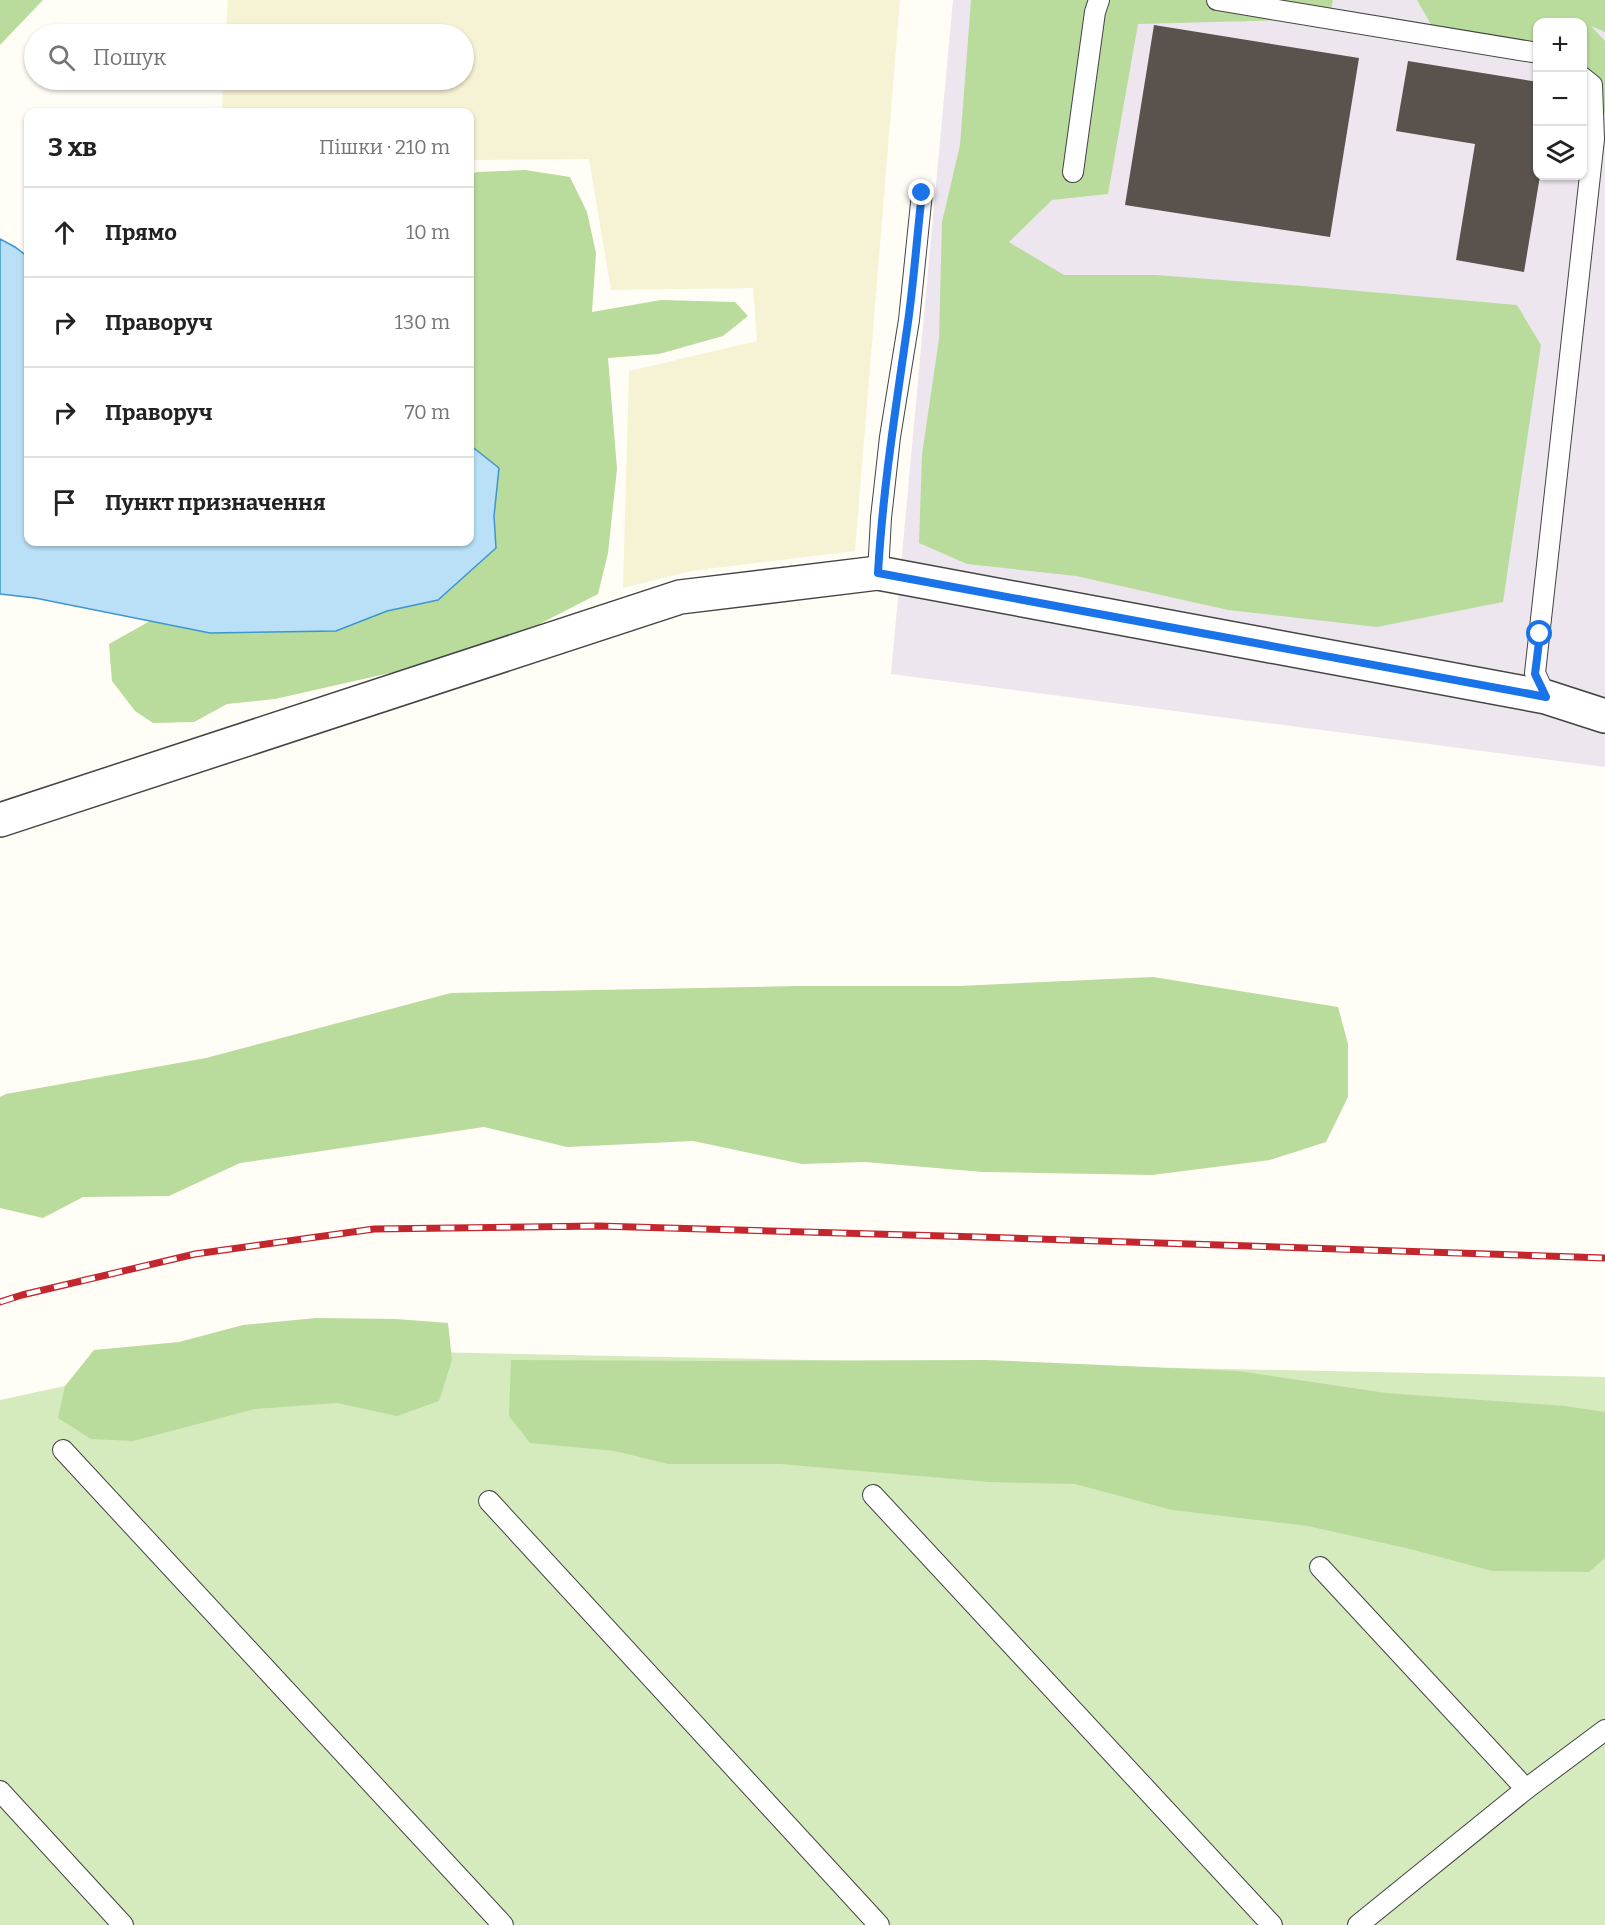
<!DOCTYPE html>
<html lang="uk">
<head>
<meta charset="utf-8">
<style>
	:root { --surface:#fff; --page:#f6f6f6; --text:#222; --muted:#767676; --line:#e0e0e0 }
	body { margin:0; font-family:Bitter,serif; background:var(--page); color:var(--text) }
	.controls { position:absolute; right:18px; top:18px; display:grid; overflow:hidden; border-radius:12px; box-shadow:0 2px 4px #0004 }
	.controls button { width:54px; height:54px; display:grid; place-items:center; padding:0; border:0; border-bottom:2px solid var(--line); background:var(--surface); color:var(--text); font:30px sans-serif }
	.stop { position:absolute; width:18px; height:18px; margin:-14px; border:4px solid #1a73e8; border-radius:50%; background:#fff }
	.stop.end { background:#1a73e8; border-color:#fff; box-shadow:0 2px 6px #0008 }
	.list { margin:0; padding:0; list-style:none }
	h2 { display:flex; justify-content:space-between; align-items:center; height:78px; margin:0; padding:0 24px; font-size:26px }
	h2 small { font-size:20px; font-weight:400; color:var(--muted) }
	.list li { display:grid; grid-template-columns:39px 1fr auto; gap:18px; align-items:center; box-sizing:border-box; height:90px; padding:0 24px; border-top:2px solid var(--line) }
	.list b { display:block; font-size:22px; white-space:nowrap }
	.list em { font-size:20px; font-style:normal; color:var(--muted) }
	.icon { flex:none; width:33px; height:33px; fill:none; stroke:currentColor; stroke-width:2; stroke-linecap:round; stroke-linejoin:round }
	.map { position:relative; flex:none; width:1605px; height:1925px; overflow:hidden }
	.search { position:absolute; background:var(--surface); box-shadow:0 2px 4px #0004; left:24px; top:24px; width:450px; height:66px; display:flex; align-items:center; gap:15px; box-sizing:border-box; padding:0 21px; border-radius:33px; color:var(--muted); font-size:22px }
	.panel { position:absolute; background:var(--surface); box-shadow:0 2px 4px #0004; left:24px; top:108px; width:450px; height:438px; border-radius:12px }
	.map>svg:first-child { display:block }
	.industrial { fill:#eee6ef; fill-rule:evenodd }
	.farmland { fill:#f6f3d4 }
	.green { fill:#d5ebbd }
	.forest { fill:#b9dc9c }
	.water { fill:#b9e0f7; stroke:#3f96cf; stroke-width:1.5 }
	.building { fill:#5a524d }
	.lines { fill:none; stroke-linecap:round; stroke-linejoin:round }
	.service-casing { stroke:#444; stroke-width:22 }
	.minor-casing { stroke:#444; stroke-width:36 }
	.service { stroke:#fff; stroke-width:20 }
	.minor { stroke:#fff; stroke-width:33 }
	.rail-casing { stroke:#c4262e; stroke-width:7 }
	.rail { stroke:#fff; stroke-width:4.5; stroke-dasharray:14; stroke-linecap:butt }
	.route { stroke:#1a73e8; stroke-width:8 }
</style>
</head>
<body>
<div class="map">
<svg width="1605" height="1925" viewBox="0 0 1605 1925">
	<rect width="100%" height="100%" fill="#fffdf5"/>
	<path class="industrial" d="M953,0h652v767l-714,-93zM1538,22h44v154h-44z"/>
	<polygon class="farmland" points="228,0 900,0 855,551 691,571 623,588 629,371 757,341 753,288 611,290 589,159 470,160 470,112 222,112 223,80 464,80 464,34 226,34"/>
	<polygon class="green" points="242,1348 1605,1377 1605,1925 0,1925 0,1400"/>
	<g class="forest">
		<polygon points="0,0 43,0 0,45"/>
		<polygon points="971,0 1333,0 1329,19 1138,24 1108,194 1052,200 1009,242 1064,275 1156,275 1303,286 1517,305 1541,345 1503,602 1377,627 1228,610 1076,576 967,564 919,543 922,454 939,339 942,222 960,145"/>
		<polygon points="1417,0 1605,0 1605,32 1591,26 1605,41 1605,113 1597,118 1583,103 1582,22 1538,22 1537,54 1525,40 1437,35"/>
		<polygon points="525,170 570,177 587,212 596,253 592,312 661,300 735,302 748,316 723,336 659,354 608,358 617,469 608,553 598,594 522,633 416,667 275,699 227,704 194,722 153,723 135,711 112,681 109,644 150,621 210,633 387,611 438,600 496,548 494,516 499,468 470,445 470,175 477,172"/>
		<polygon points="1153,977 1338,1007 1348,1044 1348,1097 1326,1142 1270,1160 1152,1175 983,1172 865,1162 802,1164 693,1141 567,1147 484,1127 240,1163 169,1196 83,1197 43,1218 0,1208 0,1097 6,1094 206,1058 451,993 797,986 959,986"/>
		<polygon points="316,1318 396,1319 448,1323 452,1360 439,1401 397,1416 337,1403 255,1409 133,1441 91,1439 58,1418 65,1386 94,1350 179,1342 243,1325"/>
		<polygon points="511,1360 708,1361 987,1360 1238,1371 1386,1393 1565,1406 1605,1412 1605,1558 1589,1572 1492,1571 1410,1549 1308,1526 1172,1510 1075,1484 989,1482 780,1464 668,1464 615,1451 530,1443 509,1416"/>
	</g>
	<polygon class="water" points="0,239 15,247 28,257 28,542 470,542 470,445 499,468 494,516 496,548 438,600 387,611 336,631 210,633 35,598 0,594"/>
	<g class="building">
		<polygon points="1154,25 1359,58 1330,237 1125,205"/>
		<polygon points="1408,61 1538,82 1538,176 1540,176 1524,272 1456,260 1475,144 1396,131"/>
	</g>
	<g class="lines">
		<defs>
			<g id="service">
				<polyline points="1217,0 1538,53"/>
				<polyline points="1073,172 1095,12 1099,0"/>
				<polyline points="878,573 881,518 890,437 909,320 922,193"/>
				<polyline points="1546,697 1535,673 1594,139 1592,85 1582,77"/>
				<polyline points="63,1450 503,1925"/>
				<polyline points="873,1495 1272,1925"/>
				<polyline points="489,1501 879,1925"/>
				<polyline points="1320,1567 1526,1789"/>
				<polyline points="0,1791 123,1925"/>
				<polyline points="1358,1925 1526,1789 1605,1730"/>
			</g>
			<polyline id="minor" points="0,820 680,597 878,573 1546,697 1605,716"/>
		</defs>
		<use href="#service" class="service-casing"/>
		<use href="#minor" class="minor-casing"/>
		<use href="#service" class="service"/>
		<use href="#minor" class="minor"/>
		<defs>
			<polyline id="rail" points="0,1302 22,1295 195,1254 374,1229 598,1226 979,1237 1605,1258"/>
		</defs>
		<use href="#rail" class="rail-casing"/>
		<use href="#rail" class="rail"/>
	</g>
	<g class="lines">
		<path class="route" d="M922,193c-5,43 -8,86 -14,129 -12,85 -25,165 -30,251l668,124 -11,-23 5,-40"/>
	</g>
</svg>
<div class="controls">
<button>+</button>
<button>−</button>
<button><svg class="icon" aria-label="layers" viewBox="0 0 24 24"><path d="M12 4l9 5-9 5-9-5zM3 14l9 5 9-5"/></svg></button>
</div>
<div class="stop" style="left:1540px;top:634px"></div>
<div class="stop end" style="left:922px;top:193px"></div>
<div class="search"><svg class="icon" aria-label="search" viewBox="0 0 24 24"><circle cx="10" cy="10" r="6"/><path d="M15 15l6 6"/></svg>Пошук</div>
<section class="panel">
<h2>3 хв<small>Пішки · 210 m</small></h2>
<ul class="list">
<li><svg class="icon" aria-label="ahead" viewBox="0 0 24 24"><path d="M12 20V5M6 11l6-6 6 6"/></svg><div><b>Прямо</b></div><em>10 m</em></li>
<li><svg class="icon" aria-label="right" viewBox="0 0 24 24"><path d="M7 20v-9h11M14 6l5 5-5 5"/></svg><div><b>Праворуч</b></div><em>130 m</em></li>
<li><svg class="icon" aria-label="right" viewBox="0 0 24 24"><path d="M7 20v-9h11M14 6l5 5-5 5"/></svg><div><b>Праворуч</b></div><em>70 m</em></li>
<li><svg class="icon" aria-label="arrive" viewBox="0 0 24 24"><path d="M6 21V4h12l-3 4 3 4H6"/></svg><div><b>Пункт призначення</b></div></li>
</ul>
</section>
</div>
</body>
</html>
